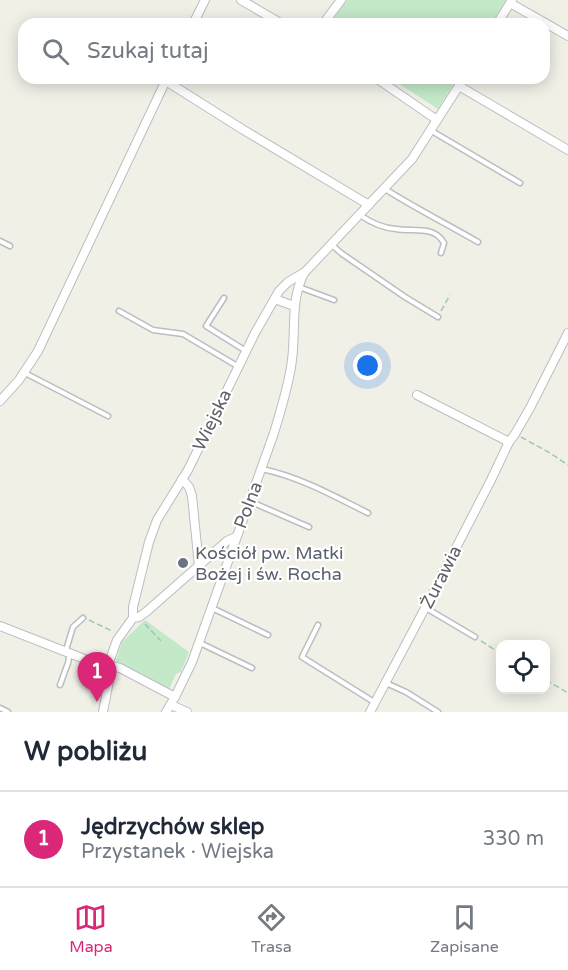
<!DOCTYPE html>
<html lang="pl">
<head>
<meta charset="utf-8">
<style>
	:root { --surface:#fff; --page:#f2f2f3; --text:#1f2937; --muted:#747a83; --line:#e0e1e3; --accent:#db2777 }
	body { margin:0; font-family:"Varela Round",sans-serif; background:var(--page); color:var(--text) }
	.controls { position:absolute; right:18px; bottom:18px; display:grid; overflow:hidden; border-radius:12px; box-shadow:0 3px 15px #0003 }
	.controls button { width:54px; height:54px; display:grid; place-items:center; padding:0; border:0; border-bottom:2px solid var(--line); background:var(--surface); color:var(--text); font:30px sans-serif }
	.you { position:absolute; left:368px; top:366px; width:21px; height:21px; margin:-15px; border:4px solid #fff; border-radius:50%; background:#1a73e8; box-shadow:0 0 0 9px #1a73e833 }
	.badge { display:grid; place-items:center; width:39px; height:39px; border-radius:50%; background:var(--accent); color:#fff; font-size:20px; font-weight:700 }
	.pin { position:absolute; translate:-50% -50px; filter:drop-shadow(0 2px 3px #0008) }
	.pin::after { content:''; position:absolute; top:32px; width:21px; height:18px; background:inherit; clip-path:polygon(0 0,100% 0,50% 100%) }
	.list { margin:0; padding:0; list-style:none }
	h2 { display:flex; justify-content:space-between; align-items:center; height:78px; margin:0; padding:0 24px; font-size:26px }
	h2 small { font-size:20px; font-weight:400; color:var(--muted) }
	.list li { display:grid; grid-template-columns:39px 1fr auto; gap:18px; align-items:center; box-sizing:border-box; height:96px; padding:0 24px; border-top:2px solid var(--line) }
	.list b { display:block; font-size:22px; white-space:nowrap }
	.list p { margin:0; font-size:20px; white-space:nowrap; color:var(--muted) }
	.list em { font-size:20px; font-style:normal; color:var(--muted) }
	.icon { flex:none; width:33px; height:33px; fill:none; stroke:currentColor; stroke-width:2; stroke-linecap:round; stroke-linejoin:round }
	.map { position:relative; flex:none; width:568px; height:712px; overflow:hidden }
	.search { position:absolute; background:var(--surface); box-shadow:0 3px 15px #0003; left:18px; right:18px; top:18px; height:66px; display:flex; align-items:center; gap:15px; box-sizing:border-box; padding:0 21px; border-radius:18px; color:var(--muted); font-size:22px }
	.sheet { height:174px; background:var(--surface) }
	nav { display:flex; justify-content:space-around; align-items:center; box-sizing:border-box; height:84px; border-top:2px solid var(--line); background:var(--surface); font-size:16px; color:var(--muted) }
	nav a { display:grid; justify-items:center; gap:3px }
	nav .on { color:var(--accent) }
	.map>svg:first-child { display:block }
	.green { fill:#c3e9c9 }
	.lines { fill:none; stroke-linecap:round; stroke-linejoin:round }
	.lane-casing { stroke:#bbbdc2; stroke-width:7 }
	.street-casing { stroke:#bbbdc2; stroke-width:10 }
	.path { stroke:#9bcab0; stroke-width:1.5; stroke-dasharray:6 3; stroke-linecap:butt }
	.lane { stroke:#fff; stroke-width:4 }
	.street { stroke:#fff; stroke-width:8 }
	.worship-dot { fill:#6b7280; stroke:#fff; stroke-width:2 }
	.labels { text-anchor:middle; stroke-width:4.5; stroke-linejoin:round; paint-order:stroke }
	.street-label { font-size:18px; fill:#5e6167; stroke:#fff }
	.worship-label { font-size:18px; fill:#5b616d; stroke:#fff; text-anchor:start }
</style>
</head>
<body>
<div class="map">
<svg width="568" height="712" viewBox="0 0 568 712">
	<rect width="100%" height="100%" fill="#f1f0e7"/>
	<g class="green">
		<polygon points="347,0 506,0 491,24 329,24"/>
		<polygon points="390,78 457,78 438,109"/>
		<polygon points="145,620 189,652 181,672 176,674 169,689 116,661 122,642"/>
	</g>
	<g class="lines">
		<defs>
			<g id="lane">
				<polyline points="430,130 520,183"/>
				<path d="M385,189c30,19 62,35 93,53"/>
				<path d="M360,215c10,7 23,13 36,14 17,3 38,-4 48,14l-3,10"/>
				<polyline points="0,241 10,246"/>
				<polyline points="332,245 341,253 405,297 438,317"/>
				<polyline points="299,287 334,300"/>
				<polyline points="224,298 206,326 246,351"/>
				<polyline points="119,311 153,330 183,334 239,367"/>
				<polyline points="25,373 108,416"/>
				<path d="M262,469c38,8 72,27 106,44"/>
				<polyline points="249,501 309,527"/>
				<polyline points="212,608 268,635"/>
				<polyline points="426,608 475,637"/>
				<polyline points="318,625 302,657 374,702"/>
				<polyline points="200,643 252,668"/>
				<polyline points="66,650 73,627 83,618"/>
				<polyline points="386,683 406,692 438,712"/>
				<polyline points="60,685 68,663 70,653"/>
				<polyline points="0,708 8,712"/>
			</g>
			<g id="street">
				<polyline points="241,0 282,24"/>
				<polyline points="510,3 568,36"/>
				<polyline points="193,24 205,0"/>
				<polyline points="323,24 341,0"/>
				<polyline points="497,24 512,0"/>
				<polyline points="376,78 437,120"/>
				<polyline points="166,81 242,129 369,205"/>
				<polyline points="459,86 568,150"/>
				<polyline points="275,299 294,306"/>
				<polyline points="417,395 509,442"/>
				<polyline points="0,401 19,380 38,351 167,78"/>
				<polyline points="182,479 189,487 192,496 199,566"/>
				<polyline points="133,618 139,617 146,612 227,541 236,537"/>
				<polyline points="0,626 87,660 120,668 175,697"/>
				<polyline points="171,705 187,712"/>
				<polyline points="103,712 109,681 108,665 117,640 133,618 133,607 149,542 157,520 188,470 255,333 279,291 288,282 305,272 412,159 464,78"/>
				<path d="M166,712l9,-15 17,-35 82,-229c7,-24 15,-48 18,-73 4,-30 -2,-59 12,-87"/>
				<polyline points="370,712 425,608 491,480 509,442 515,434 530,408 568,333"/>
			</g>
		</defs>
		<use href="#lane" class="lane-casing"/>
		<use href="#street" class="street-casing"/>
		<g class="path">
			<polyline points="441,311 450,295"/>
			<polyline points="521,437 550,453 568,465"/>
			<polyline points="89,620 112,631"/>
			<polyline points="145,624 161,641"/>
			<polyline points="481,641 500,653"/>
			<polyline points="546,680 568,693"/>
		</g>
		<use href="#lane" class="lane"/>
		<use href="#street" class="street"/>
	</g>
	<circle class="worship-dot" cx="183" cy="563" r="6"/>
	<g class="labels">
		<g class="street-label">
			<text transform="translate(212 420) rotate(-64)" y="6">Wiejska</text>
			<text transform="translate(248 505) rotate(-69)" y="6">Polna</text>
			<text transform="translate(441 577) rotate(-63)" y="6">Żurawia</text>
		</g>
		<g class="worship-label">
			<text x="195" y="559">Kościół pw. Matki<tspan x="195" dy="21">Bożej i św. Rocha</tspan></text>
		</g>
	</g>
</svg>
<div class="controls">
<button><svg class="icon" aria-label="locate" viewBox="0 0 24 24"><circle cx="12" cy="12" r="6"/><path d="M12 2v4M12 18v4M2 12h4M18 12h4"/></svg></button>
</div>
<div class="you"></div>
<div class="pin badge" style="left:97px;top:702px">1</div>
<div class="search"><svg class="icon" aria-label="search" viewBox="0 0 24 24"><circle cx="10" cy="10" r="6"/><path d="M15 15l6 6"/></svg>Szukaj tutaj</div>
</div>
<section class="sheet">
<h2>W pobliżu<small></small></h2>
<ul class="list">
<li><span class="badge">1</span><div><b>Jędrzychów sklep</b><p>Przystanek · Wiejska</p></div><em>330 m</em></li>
</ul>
</section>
<nav>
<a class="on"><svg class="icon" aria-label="map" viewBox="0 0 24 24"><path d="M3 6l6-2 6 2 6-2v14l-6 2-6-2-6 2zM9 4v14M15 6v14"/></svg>Mapa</a>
<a><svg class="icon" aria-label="directions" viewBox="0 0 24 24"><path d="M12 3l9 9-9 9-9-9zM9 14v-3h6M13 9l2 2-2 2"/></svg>Trasa</a>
<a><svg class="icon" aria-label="saved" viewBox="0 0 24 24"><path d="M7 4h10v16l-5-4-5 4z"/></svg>Zapisane</a>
</nav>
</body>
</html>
